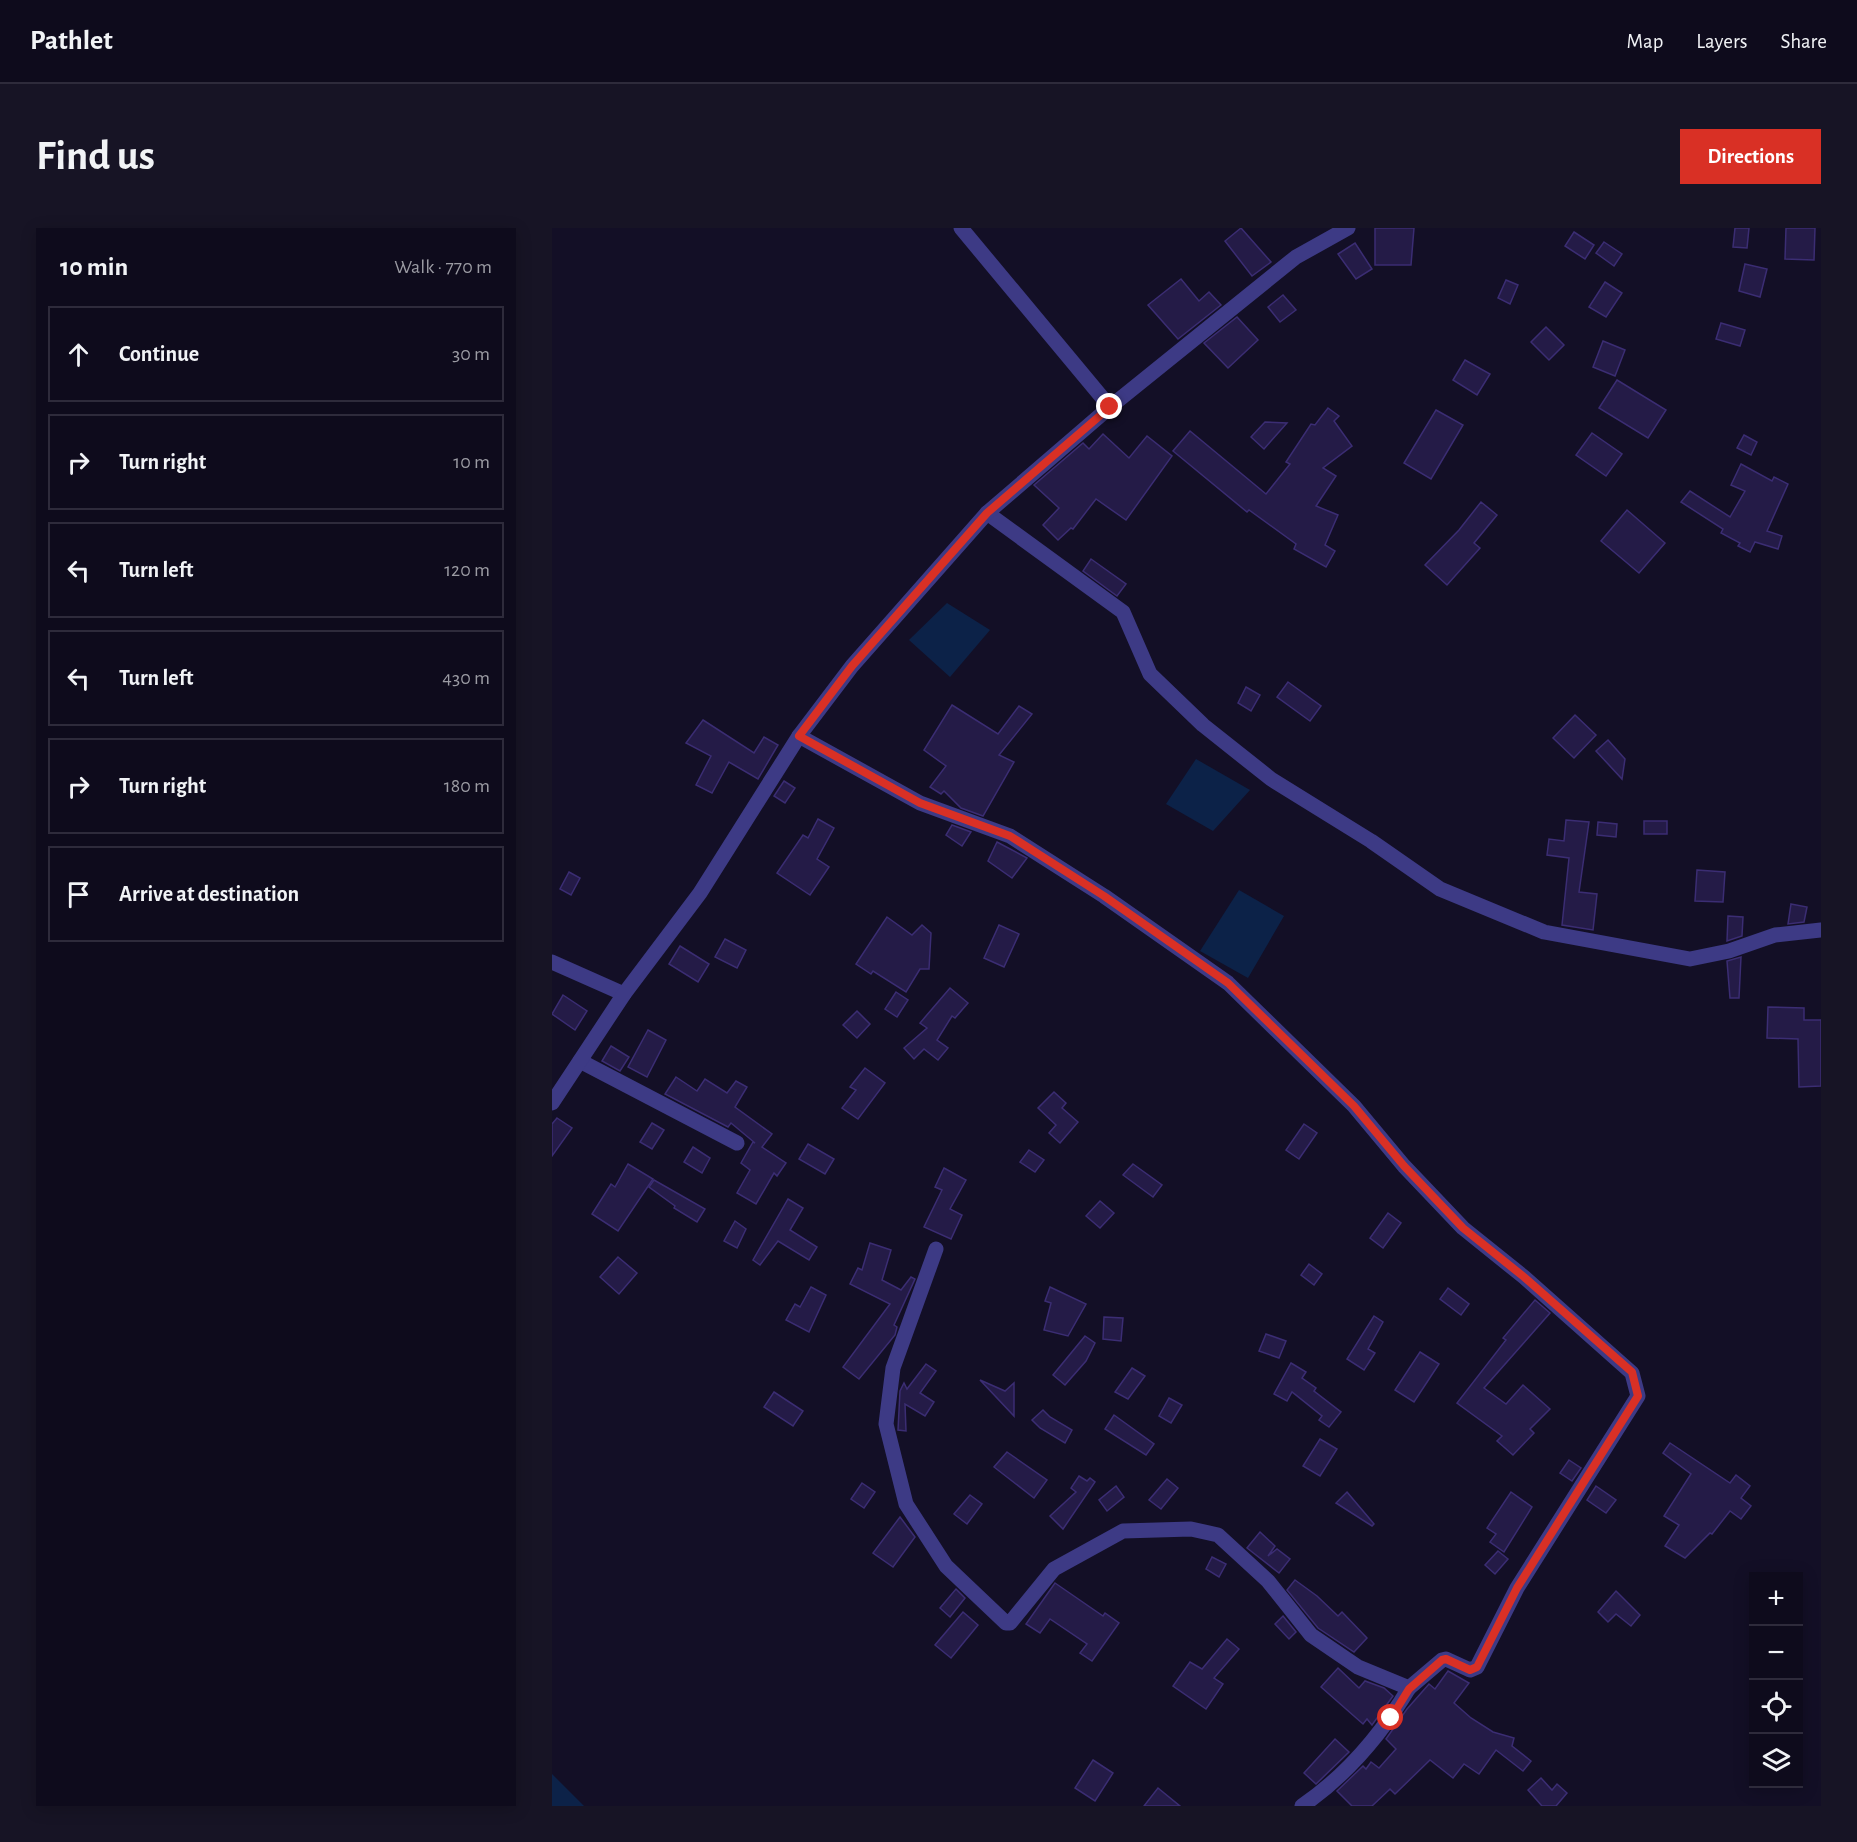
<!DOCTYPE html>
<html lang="en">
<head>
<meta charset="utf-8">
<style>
	:root { --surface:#0e0b1c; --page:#171425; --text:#f1f3f6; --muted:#9b9ba3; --line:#2e2b3b; --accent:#d93025 }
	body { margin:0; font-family:"Alegreya Sans",sans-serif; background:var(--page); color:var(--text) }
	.controls { position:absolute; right:18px; bottom:18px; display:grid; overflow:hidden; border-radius:0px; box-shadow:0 3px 15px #0003 }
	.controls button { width:54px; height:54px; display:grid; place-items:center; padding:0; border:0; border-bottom:2px solid var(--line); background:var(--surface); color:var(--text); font:30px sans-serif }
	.stop { position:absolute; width:18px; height:18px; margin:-14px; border:4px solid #d93025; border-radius:50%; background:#fff }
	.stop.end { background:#d93025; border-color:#fff; box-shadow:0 2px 6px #0008 }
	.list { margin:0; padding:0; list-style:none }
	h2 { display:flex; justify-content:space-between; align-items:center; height:78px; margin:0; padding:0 24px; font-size:26px }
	h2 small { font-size:20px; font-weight:400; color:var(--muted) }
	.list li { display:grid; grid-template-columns:39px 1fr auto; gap:18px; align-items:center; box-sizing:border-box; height:96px; margin:0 12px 12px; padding:0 12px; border:2px solid var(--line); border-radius:0px }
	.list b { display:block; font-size:22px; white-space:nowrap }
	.list em { font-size:20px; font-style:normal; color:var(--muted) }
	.icon { flex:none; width:33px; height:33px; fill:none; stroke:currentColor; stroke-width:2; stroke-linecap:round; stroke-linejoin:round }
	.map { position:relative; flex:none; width:1269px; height:1578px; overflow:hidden; border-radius:0px }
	header { display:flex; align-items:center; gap:36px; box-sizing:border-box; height:84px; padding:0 30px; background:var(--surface); border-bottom:2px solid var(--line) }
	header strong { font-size:28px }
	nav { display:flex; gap:33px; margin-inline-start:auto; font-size:21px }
	.intro { display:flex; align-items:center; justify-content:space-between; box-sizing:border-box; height:144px; padding:0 36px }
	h1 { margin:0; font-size:42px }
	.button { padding:15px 27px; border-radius:0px; background:var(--accent); color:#fff; font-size:21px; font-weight:700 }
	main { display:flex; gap:36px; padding:0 36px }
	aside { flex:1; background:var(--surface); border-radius:0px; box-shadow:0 3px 15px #0003 }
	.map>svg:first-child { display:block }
	.water { fill:#0c2248 }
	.building { fill:#241b47; stroke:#3b2d73; stroke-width:1.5 }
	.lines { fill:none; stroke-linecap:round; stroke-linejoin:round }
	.street { stroke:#3d3a85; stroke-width:15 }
	.route { stroke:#d93025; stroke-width:8 }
</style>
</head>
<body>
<header>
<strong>Pathlet</strong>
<nav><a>Map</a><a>Layers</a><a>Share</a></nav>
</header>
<div class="intro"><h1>Find us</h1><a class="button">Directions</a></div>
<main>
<aside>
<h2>10 min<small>Walk · 770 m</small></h2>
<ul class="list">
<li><svg class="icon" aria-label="ahead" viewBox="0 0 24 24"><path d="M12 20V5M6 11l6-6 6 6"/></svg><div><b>Continue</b></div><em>30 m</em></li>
<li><svg class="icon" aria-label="right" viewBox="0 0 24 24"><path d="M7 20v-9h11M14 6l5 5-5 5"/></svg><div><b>Turn right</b></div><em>10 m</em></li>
<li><svg class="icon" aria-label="left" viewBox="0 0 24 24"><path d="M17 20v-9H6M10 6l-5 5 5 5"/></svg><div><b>Turn left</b></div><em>120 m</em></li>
<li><svg class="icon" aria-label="left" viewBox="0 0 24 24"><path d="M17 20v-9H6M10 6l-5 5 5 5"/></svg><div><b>Turn left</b></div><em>430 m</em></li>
<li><svg class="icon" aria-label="right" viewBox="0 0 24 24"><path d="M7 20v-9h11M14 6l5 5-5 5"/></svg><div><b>Turn right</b></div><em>180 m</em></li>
<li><svg class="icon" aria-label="arrive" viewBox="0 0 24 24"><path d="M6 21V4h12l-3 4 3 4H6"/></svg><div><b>Arrive at destination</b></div></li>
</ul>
</aside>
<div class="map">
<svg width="1269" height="1578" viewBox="0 0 1269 1578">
	<rect width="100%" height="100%" fill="#130f26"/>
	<g class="water">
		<polygon points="395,375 438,402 398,449 357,412"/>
		<polygon points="644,531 698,562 661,603 614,576"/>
		<polygon points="687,662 732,688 696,750 648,723"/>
		<polygon points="0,1546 32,1578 0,1578"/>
	</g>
	<g class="building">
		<polygon points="689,0 719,34 700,48 673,13"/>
		<polygon points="823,0 862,0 859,37 823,37"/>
		<polygon points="1183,0 1197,0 1195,20 1181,19"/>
		<polygon points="1234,0 1263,0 1262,32 1233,31"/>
		<polygon points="1022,4 1042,17 1033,31 1013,18"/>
		<polygon points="1052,14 1070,26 1062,38 1044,25"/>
		<polygon points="803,15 820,41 804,51 786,26"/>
		<polygon points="1193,36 1215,41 1208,69 1187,63"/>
		<polygon points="629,51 647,73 657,64 669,77 626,111 596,77"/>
		<polygon points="954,52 966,57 958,76 946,70"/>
		<polygon points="1053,54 1070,65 1054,89 1037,79"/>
		<polygon points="731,67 744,82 728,94 716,79"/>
		<polygon points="685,89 706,112 676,140 652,115"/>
		<polygon points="1169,95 1193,102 1188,118 1164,111"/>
		<polygon points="994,99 1012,117 997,132 979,114"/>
		<polygon points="1051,113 1073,122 1063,148 1041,139"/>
		<polygon points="913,132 938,146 925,167 901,152"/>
		<polygon points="1065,152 1114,182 1096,210 1047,180"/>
		<polygon points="776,180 787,188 782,193 800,218 771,240 784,248 764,278 786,287 773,317 783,323 774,339 742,321 744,316 697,282 695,284 621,223 638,203 714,266 738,236 734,234 759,196 763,197"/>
		<polygon points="884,182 911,197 879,251 852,235"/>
		<polygon points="713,194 735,195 712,221 699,209"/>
		<polygon points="1040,205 1070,226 1054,248 1024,227"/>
		<polygon points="551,206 577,230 595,208 620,228 574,292 544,271 521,301 519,300 506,312 491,297 507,280 482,257 531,215 537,221"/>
		<polygon points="1192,207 1205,214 1199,227 1185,220"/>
		<polygon points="1189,236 1220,253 1222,249 1236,256 1215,303 1230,308 1226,321 1203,314 1198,324 1186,318 1188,315 1169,305 1171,301 1129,274 1138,263 1178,289 1193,263 1179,257"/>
		<polygon points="929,274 945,287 922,315 928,320 895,357 873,337 907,302"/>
		<polygon points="1075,282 1113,315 1087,345 1049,313"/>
		<polygon points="539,331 574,356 565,368 531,343"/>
		<polygon points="736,454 769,478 758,493 725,469"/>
		<polygon points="694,459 708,467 699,483 686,475"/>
		<polygon points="400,477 446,506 467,478 480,486 447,527 462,534 431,588 409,580 392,563 389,566 378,559 394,538 372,522"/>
		<polygon points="1023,487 1044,507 1022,530 1001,510"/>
		<polygon points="151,492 202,525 212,509 226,517 206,551 177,534 160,565 144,557 159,528 134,515"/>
		<polygon points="1056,512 1073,531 1070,551 1044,523"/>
		<polygon points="232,553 243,560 233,575 222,568"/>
		<polygon points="266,591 282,600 265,631 277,639 258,667 225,645 251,607 256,610"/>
		<polygon points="1014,592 1037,594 1027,664 1045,666 1041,702 1010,697 1017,630 995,627 997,611 1012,613"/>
		<rect x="1092" y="593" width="23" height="13"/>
		<polygon points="1046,594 1065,596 1064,609 1045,607"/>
		<polygon points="400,597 419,604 410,618 394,607"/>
		<polygon points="445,614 475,630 460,650 436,633"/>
		<polygon points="1145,642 1173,644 1171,674 1143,673"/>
		<polygon points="17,644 28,650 19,667 8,661"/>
		<polygon points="1239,676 1255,679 1252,694 1236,696"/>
		<polygon points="1176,688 1191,689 1190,708 1175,713"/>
		<polygon points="335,689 360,707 370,697 379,705 377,741 368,741 354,764 321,743 319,746 304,736"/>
		<polygon points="447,697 467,706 452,739 432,730"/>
		<polygon points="173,711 194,722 185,740 163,729"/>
		<polygon points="128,718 157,736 146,754 117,736"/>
		<polygon points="1189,729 1187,770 1178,770 1175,733"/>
		<polygon points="398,760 416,775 403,790 400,788 385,812 396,820 386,832 372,821 362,831 352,820 375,800 368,795"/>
		<polygon points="344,764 356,772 345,789 333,781"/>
		<polygon points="11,767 35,783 23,802 0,786"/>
		<polygon points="1216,779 1252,780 1252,792 1269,792 1269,858 1247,859 1246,811 1215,810"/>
		<polygon points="305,783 318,796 305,810 291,797"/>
		<polygon points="96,802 114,812 95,849 76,839"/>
		<polygon points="59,818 77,829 68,843 50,833"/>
		<polygon points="313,840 333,855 306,891 290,880 304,862 298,859"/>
		<polygon points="124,849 145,863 153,851 175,865 184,853 195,859 183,879 220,906 210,919 234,935 225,948 222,945 204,976 185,965 198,942 189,935 201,914 203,915 179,895 176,899 113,866"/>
		<polygon points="502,864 514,875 510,880 526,894 508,915 497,905 504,897 486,880"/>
		<polygon points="5,890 20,900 0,928 0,896"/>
		<polygon points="100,895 112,902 100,921 88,914"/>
		<polygon points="752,896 765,905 747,931 734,922"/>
		<polygon points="256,916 282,931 273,946 247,931"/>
		<polygon points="141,919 158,930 150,945 132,934"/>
		<polygon points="477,922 492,932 483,944 468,934"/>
		<polygon points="76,936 101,951 66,1003 40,986 59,956 63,959"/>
		<polygon points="581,936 610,957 601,969 571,947"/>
		<polygon points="392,940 414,952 398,981 410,987 399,1011 372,999 390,962 383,959"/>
		<polygon points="102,952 153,981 145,994 122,980 123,978 97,959"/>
		<polygon points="236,971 251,980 238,1002 265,1019 257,1032 226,1013 208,1037 201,1032"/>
		<polygon points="548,973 562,985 548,1000 534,988"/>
		<polygon points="836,985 849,995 831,1020 818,1010"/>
		<polygon points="183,993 194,1001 185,1020 172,1013"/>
		<polygon points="318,1015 339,1022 330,1052 349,1062 359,1049 363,1051 342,1097 345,1099 343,1107 307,1151 291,1139 338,1076 298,1056 306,1040 310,1042"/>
		<polygon points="66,1029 85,1045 67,1066 48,1049"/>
		<polygon points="757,1036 770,1046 762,1057 749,1047"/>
		<polygon points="259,1059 274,1067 257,1104 234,1092 243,1076 248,1079"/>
		<polygon points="498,1059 534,1076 516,1108 492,1102 499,1075 493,1073"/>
		<polygon points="896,1060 917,1076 909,1087 888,1071"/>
		<polygon points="983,1072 998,1085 932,1160 954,1176 971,1157 998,1181 978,1201 982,1205 961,1227 945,1213 950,1208 905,1175 954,1112 951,1110"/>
		<polygon points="822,1088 831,1094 816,1121 823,1125 812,1142 795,1131"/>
		<polygon points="552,1089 571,1090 569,1113 551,1111"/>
		<polygon points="714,1106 734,1113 727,1130 707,1123"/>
		<polygon points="533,1108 543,1115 534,1133 513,1157 501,1147"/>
		<polygon points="868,1124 887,1136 862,1174 843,1162"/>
		<polygon points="739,1135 754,1144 750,1150 764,1160 762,1163 789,1184 777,1199 767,1192 770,1188 740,1164 735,1173 722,1166"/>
		<polygon points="374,1136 384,1143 368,1165 382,1174 373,1188 353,1176 354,1203 346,1202 348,1163 352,1155 355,1161"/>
		<polygon points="580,1140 593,1148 576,1171 563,1164"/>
		<polygon points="428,1152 453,1163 462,1155 462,1188"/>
		<polygon points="222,1164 251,1183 241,1198 212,1179"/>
		<polygon points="617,1170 630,1177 619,1195 607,1188"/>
		<polygon points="491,1182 498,1189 520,1202 513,1215 488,1200 480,1192"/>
		<polygon points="562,1187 602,1216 594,1227 553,1201"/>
		<polygon points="768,1211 785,1221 768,1248 751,1238"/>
		<polygon points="1118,1215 1178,1255 1184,1247 1198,1258 1189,1270 1199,1278 1189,1291 1178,1283 1160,1306 1158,1305 1133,1330 1113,1318 1127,1297 1112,1288 1139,1246 1111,1225"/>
		<polygon points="455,1224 495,1252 482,1270 442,1239"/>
		<polygon points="1017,1232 1029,1240 1020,1253 1008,1245"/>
		<polygon points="527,1248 535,1253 538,1250 543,1254 511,1301 498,1288 524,1264 519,1260"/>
		<polygon points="615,1251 626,1260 609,1281 597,1272"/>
		<polygon points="310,1255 323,1264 312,1280 299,1271"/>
		<polygon points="564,1258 572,1269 555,1283 547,1272"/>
		<polygon points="1044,1258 1064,1272 1054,1285 1035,1272"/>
		<polygon points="795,1264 822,1296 820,1298 784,1275"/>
		<polygon points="959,1264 980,1279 952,1324 938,1314 944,1306 935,1300"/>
		<polygon points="418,1267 430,1276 415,1296 402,1286"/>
		<polygon points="348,1289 363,1309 341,1339 321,1325"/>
		<polygon points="708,1304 723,1318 716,1328 725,1321 738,1331 727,1345 695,1320"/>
		<polygon points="946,1323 956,1331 943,1346 933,1337"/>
		<polygon points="660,1329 674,1336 667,1349 654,1341"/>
		<polygon points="743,1352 765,1368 786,1388 790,1384 815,1410 802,1424 766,1400 735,1362"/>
		<polygon points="503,1355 551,1388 553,1385 567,1395 540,1433 528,1425 535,1416 498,1391 488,1405 474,1396"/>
		<polygon points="404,1361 413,1370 398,1389 388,1380"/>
		<polygon points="1064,1363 1088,1387 1079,1398 1064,1386 1056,1394 1046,1384"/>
		<polygon points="411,1384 426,1397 399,1430 383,1417"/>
		<polygon points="731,1388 744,1404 737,1411 723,1396"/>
		<polygon points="675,1411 687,1421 662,1450 671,1456 654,1481 621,1458 638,1434 650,1441"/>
		<polygon points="786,1440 807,1460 813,1453 832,1460 841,1468 820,1497 815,1491 811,1496 769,1459"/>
		<polygon points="896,1443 917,1455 902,1475 919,1490 941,1504 962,1510 960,1518 979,1533 971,1543 944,1522 927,1546 912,1536 901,1550 878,1532 843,1566 838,1561 820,1578 800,1578 785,1563 811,1538 814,1541 819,1534 827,1540 844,1521 834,1511 855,1481 877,1456 883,1461"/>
		<polygon points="783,1511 797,1524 764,1556 752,1545"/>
		<polygon points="541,1532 561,1545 543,1573 523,1560"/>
		<polygon points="989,1550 1000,1562 1005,1556 1015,1565 1004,1578 990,1578 976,1562"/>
		<polygon points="606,1560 628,1578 592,1578"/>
	</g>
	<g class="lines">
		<g class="street">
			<polyline points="409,0 558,179"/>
			<polyline points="435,285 571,384 598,446 651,497 719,551 819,613 888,661 992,704 1138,731 1177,723 1223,707 1269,702"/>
			<polyline points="247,508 368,575 458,608 552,668 676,755 802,878 852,938 911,1000 972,1049 1080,1145 1086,1168 965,1360 925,1439 918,1442 894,1431 890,1432 857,1460"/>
			<polyline points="0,734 72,766"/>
			<polyline points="28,833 185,915"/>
			<polyline points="0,875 72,766 148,665 247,508 300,438 435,285 558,179 744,29 796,0"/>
			<path d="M384,1021l-43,119 -7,56 20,80 40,62 60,57h4l44,-54 69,-38 68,-2 27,6 50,46 43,54 47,32 51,21c-28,47 -62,87 -107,118"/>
		</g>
	</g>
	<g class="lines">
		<polyline class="route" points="558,179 435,285 300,438 247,508 368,575 458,608 552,668 676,755 802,878 852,938 911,1000 972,1049 1080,1144 1086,1168 965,1360 925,1439 918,1442 894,1431 890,1432 857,1461 839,1490"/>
	</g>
</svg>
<div class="controls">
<button>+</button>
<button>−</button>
<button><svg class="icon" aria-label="locate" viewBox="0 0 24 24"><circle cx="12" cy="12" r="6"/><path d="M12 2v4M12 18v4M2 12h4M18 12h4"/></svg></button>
<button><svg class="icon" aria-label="layers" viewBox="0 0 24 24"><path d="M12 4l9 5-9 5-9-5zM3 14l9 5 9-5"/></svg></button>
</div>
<div class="stop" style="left:839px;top:1490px"></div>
<div class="stop end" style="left:558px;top:179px"></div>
</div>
</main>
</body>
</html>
